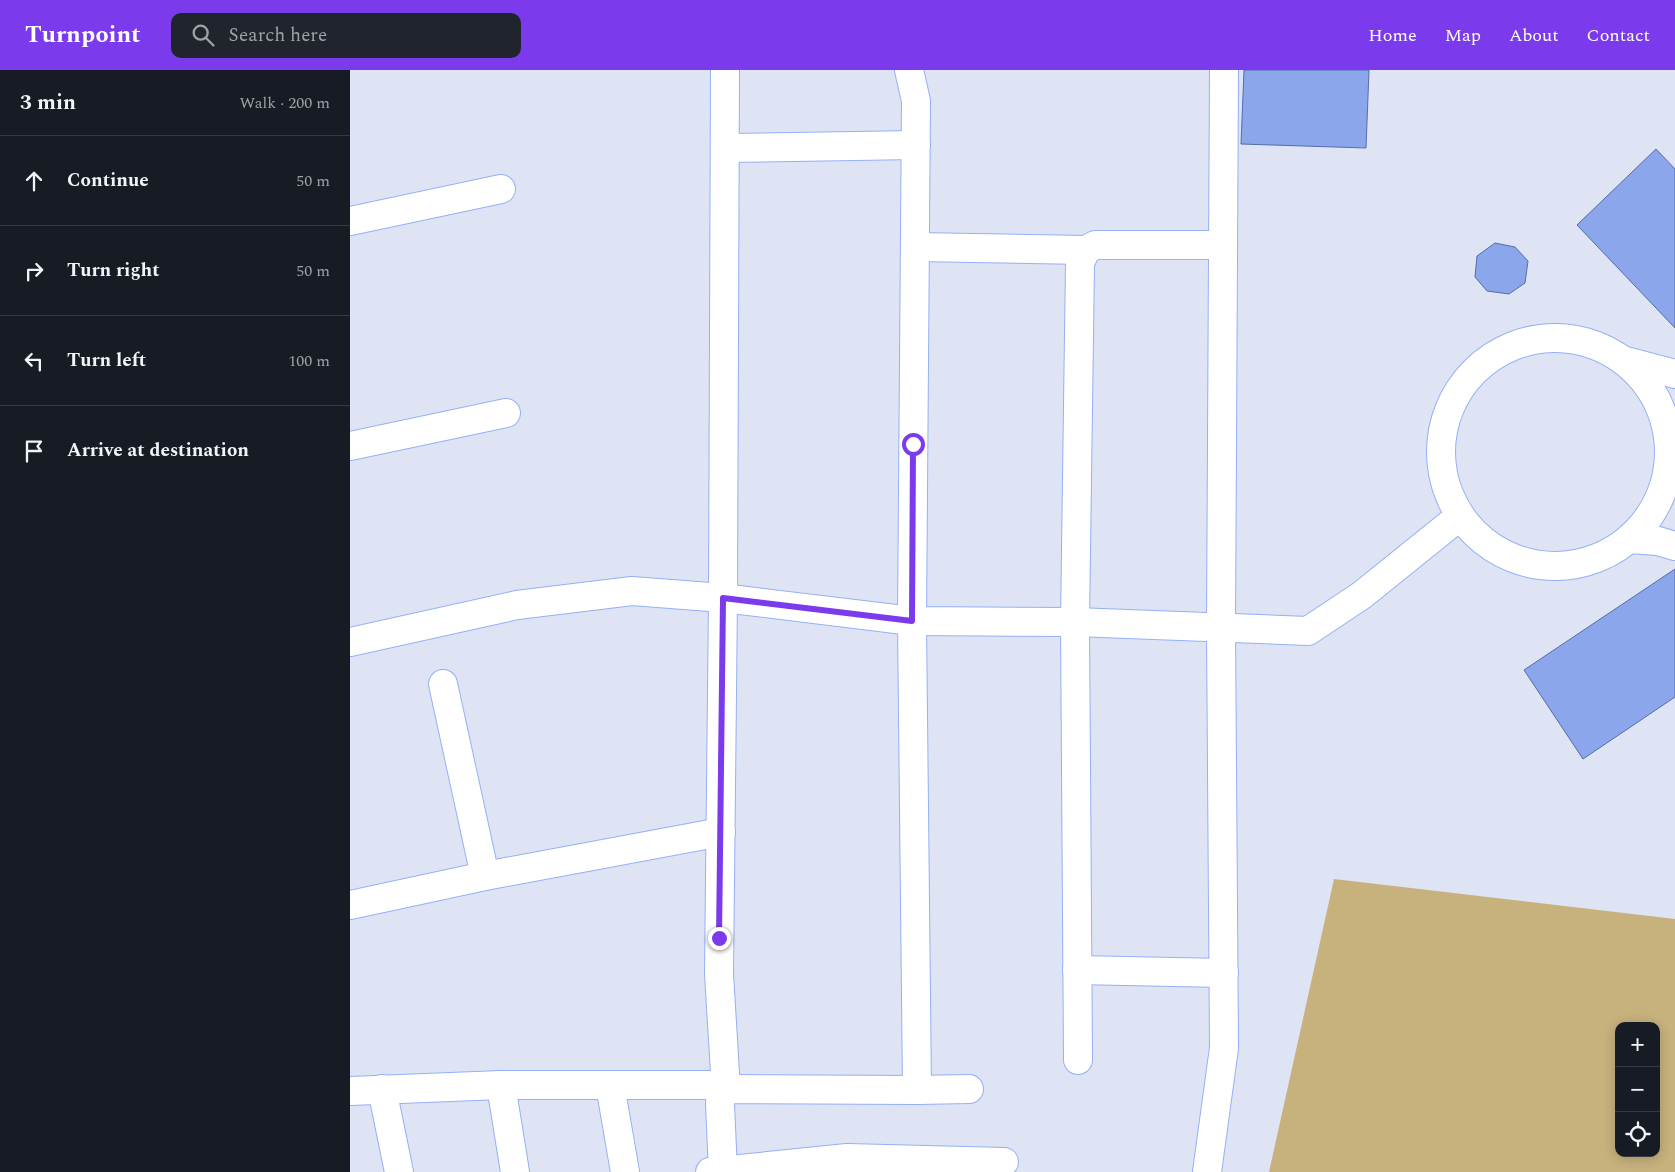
<!DOCTYPE html>
<html lang="en">
<head>
<meta charset="utf-8">
<style>
	:root { --surface:#171b24; --page:#20242c; --text:#f1f3f6; --muted:#9ea1a6; --line:#363941; --accent:#7c3aed }
	body { margin:0; font-family:Spectral,serif; background:var(--page); color:var(--text) }
	.controls { position:absolute; right:15px; bottom:15px; display:grid; overflow:hidden; border-radius:10px; box-shadow:0 2px 12px #0003 }
	.controls button { width:45px; height:45px; display:grid; place-items:center; padding:0; border:0; border-bottom:1px solid var(--line); background:var(--surface); color:var(--text); font:25px sans-serif }
	.stop { position:absolute; width:15px; height:15px; margin:-11px; border:4px solid #7c3aed; border-radius:50%; background:#fff }
	.stop.end { background:#7c3aed; border-color:#fff; box-shadow:0 1px 5px #0008 }
	.list { margin:0; padding:0; list-style:none }
	h2 { display:flex; justify-content:space-between; align-items:center; height:65px; margin:0; padding:0 20px; font-size:21px }
	h2 small { font-size:16px; font-weight:400; color:var(--muted) }
	.list li { display:grid; grid-template-columns:32px 1fr auto; gap:15px; align-items:center; box-sizing:border-box; height:90px; padding:0 20px; border-top:1px solid var(--line) }
	.list b { display:block; font-size:19px; white-space:nowrap }
	.list em { font-size:16px; font-style:normal; color:var(--muted) }
	.icon { flex:none; width:28px; height:28px; fill:none; stroke:currentColor; stroke-width:2; stroke-linecap:round; stroke-linejoin:round }
	.map { position:relative; flex:none; width:1325px; height:1102px; overflow:hidden }
	header { display:flex; align-items:center; gap:30px; box-sizing:border-box; height:70px; padding:0 25px; background:var(--accent); color:#fff }
	header strong { font-size:24px }
	nav { display:flex; gap:28px; margin-inline-start:auto; font-size:18px }
	.search { width:350px; height:45px; background:var(--page); display:flex; align-items:center; gap:12px; box-sizing:border-box; padding:0 18px; border-radius:10px; color:var(--muted); font-size:19px }
	main { display:flex }
	aside { flex:1; background:var(--surface) }
	.map>svg:first-child { display:block }
	.green { fill:#c7b17d; fill-rule:evenodd }
	.building { fill:#8ca6ec; stroke:#546cad }
	.lines { fill:none; stroke-linecap:round; stroke-linejoin:round }
	.minor-casing { stroke:#95b0f6; stroke-width:30 }
	.minor { stroke:#fff; stroke-width:28 }
	.route { stroke:#7c3aed; stroke-width:6 }
</style>
</head>
<body>
<header>
<strong>Turnpoint</strong>
<div class="search"><svg class="icon" aria-label="search" viewBox="0 0 24 24"><circle cx="10" cy="10" r="6"/><path d="M15 15l6 6"/></svg>Search here</div>
<nav><a>Home</a><a>Map</a><a>About</a><a>Contact</a></nav>
</header>
<main>
<aside>
<h2>3 min<small>Walk · 200 m</small></h2>
<ul class="list">
<li><svg class="icon" aria-label="ahead" viewBox="0 0 24 24"><path d="M12 20V5M6 11l6-6 6 6"/></svg><div><b>Continue</b></div><em>50 m</em></li>
<li><svg class="icon" aria-label="right" viewBox="0 0 24 24"><path d="M7 20v-9h11M14 6l5 5-5 5"/></svg><div><b>Turn right</b></div><em>50 m</em></li>
<li><svg class="icon" aria-label="left" viewBox="0 0 24 24"><path d="M17 20v-9H6M10 6l-5 5 5 5"/></svg><div><b>Turn left</b></div><em>100 m</em></li>
<li><svg class="icon" aria-label="arrive" viewBox="0 0 24 24"><path d="M6 21V4h12l-3 4 3 4H6"/></svg><div><b>Arrive at destination</b></div></li>
</ul>
</aside>
<div class="map">
<svg width="1325" height="1102" viewBox="0 0 1325 1102">
	<rect width="100%" height="100%" fill="#dee4f3"/>
	<path class="green" d="M984,809l341,40v253h-406zM1269,956h37v127h-37z"/>
	<g class="building">
		<polygon points="894,0 1019,0 1016,78 891,74"/>
		<polygon points="1306,79 1325,99 1325,258 1227,155"/>
		<polygon points="1145,173 1165,177 1178,191 1175,213 1159,224 1137,221 1125,207 1127,186"/>
		<polygon points="1325,499 1325,627 1233,689 1174,600"/>
	</g>
	<g class="lines">
		<defs>
			<g id="minor">
				<polyline points="375,0 373,528 369,904 376,1019"/>
				<polyline points="559,0 566,31 562,551 567,1020"/>
				<polyline points="375,78 566,75"/>
				<polyline points="0,151 151,119"/>
				<polyline points="565,177 736,180"/>
				<circle cx="1205" cy="382" r="114"/>
				<polyline points="1276,291 1325,304"/>
				<polyline points="0,376 156,343"/>
				<polyline points="1280,469 1308,471 1325,476"/>
				<polyline points="0,572 167,535 282,521 373,528 562,551 725,552 958,561 1012,525 1110,446"/>
				<polyline points="93,614 135,806"/>
				<polyline points="0,835 135,806 371,762"/>
				<polyline points="727,900 874,903"/>
				<polyline points="728,990 725,552 730,193 736,180 745,175 873,175"/>
				<polyline points="151,1015 165,1102"/>
				<polyline points="260,1015 275,1102"/>
				<polyline points="32,1019 49,1102"/>
				<polyline points="0,1021 151,1015 360,1015 371,1023"/>
				<polyline points="360,1102 497,1088 654,1092"/>
				<polyline points="373,1102 370,1034 372,1021 376,1019 567,1020 619,1019"/>
				<polyline points="857,1102 874,978 871,558 874,0"/>
			</g>
		</defs>
		<use href="#minor" class="minor-casing"/>
		<use href="#minor" class="minor"/>
	</g>
	<g class="lines">
		<polyline class="route" points="369,868 373,528 562,551 563,374"/>
	</g>
</svg>
<div class="controls">
<button>+</button>
<button>−</button>
<button><svg class="icon" aria-label="locate" viewBox="0 0 24 24"><circle cx="12" cy="12" r="6"/><path d="M12 2v4M12 18v4M2 12h4M18 12h4"/></svg></button>
</div>
<div class="stop" style="left:563px;top:374px"></div>
<div class="stop end" style="left:369px;top:868px"></div>
</div>
</main>
</body>
</html>
